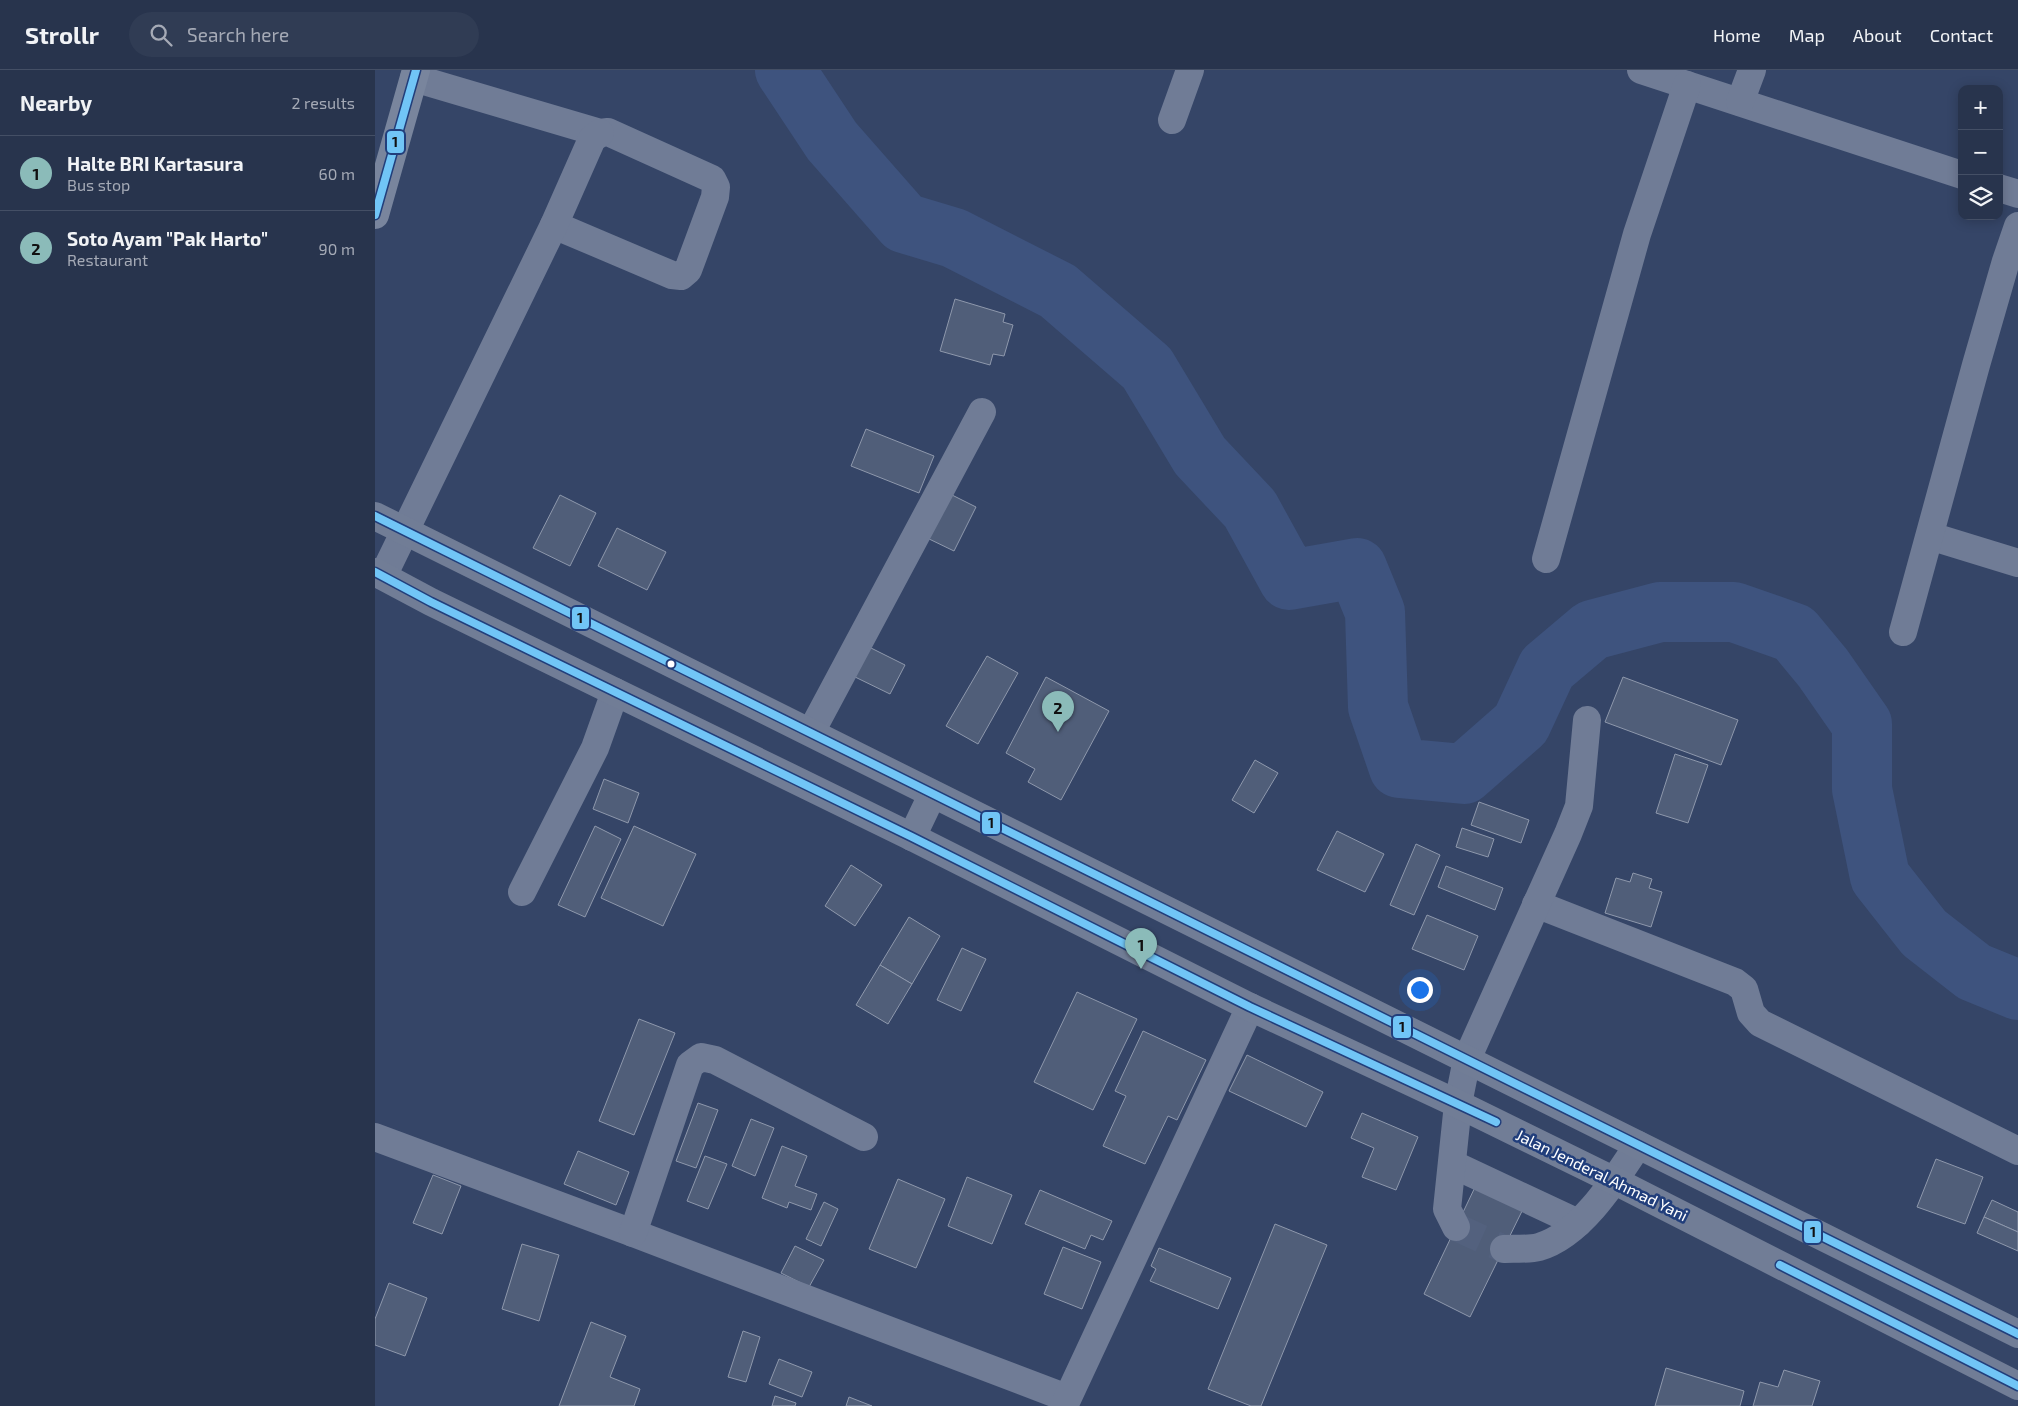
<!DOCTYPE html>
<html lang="en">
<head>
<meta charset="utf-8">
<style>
	:root { --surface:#28344d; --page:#303c54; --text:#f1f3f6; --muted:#a5aab6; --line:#444f65; --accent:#8bbbb9 }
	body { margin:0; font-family:"Exo 2",sans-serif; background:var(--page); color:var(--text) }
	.controls { position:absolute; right:15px; top:15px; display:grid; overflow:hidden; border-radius:10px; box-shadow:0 2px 12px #0003 }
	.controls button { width:45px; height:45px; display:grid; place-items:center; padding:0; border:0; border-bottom:1px solid var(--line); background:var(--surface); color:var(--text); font:25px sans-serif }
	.you { position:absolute; left:1044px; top:919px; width:18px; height:18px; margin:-12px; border:4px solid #fff; border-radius:50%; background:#1a73e8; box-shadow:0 0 0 8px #1a73e833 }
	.badge { display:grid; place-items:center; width:32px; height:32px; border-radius:50%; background:var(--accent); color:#111; font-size:16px; font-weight:700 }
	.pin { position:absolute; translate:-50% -41px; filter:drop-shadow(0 1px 2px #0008) }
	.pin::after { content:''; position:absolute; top:26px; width:18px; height:15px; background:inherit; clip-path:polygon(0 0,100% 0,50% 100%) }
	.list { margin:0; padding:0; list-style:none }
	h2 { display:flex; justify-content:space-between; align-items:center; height:65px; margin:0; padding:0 20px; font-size:21px }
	h2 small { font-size:16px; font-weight:400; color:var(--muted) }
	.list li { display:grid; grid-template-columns:32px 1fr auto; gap:15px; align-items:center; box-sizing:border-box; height:75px; padding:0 20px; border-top:1px solid var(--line) }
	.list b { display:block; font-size:19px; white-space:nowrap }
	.list p { margin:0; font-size:16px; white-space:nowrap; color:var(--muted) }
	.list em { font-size:16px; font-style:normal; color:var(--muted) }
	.icon { flex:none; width:28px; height:28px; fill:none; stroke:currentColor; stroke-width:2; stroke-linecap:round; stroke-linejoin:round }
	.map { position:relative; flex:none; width:1643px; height:1336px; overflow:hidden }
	header { display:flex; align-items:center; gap:30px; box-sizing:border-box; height:70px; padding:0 25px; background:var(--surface); border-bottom:1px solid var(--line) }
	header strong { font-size:24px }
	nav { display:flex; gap:28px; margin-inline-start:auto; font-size:18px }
	.search { width:350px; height:45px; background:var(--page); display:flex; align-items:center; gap:12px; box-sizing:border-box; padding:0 18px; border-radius:28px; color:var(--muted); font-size:19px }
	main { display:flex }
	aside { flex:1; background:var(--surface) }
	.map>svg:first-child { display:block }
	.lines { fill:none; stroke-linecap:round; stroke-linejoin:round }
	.river { stroke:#3e537e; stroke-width:60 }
	.building { fill:#505e79; stroke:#8e98ac }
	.minor-tunnel { stroke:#53617e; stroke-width:28; stroke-dasharray:28 14; stroke-linecap:butt }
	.minor { stroke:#707c96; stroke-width:28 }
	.major { stroke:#79859d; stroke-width:28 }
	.highway { stroke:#717d96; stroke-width:28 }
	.bus-1-casing { stroke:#213e7b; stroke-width:11 }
	.bus-1 { stroke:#71c5f6; stroke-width:8 }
	.bus-dot { fill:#fff; stroke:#213e7b; stroke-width:2 }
	.labels { text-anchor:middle; stroke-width:5; stroke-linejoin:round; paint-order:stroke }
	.street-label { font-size:16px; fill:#fff; stroke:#213e7b }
	.line-badge { stroke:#213e7b; stroke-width:2 }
	.pale-badge-label { font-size:14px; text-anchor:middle; font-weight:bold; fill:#111 }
</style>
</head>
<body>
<header>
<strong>Strollr</strong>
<div class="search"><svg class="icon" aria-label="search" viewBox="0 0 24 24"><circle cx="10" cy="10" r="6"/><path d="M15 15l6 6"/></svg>Search here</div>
<nav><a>Home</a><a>Map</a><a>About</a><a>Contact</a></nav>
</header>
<main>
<aside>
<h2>Nearby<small>2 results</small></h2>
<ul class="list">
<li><span class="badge">1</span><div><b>Halte BRI Kartasura</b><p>Bus stop</p></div><em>60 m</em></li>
<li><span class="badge">2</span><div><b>Soto Ayam &quot;Pak Harto&quot;</b><p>Restaurant</p></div><em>90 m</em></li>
</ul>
</aside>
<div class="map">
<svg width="1643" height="1336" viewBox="0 0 1643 1336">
	<rect width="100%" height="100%" fill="#354567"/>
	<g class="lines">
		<polyline class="river" points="410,0 457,71 529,153 579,168 683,221 772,298 825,386 875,439 914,510 982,498 1000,542 1003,637 1024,698 1089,704 1146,654 1172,598 1217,560 1285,542 1359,542 1419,563 1448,598 1487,654 1487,719 1505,807 1549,863 1599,902 1643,920"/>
	</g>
	<g class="building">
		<polygon points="580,229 630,244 628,252 638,255 629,286 618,284 615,295 565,281"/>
		<polygon points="491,359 559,386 544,423 476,396"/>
		<polygon points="571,422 601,437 579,481 550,467"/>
		<polygon points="185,425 221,443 195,496 158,478"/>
		<polygon points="242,458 291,482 272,520 223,496"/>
		<polygon points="492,576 530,595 515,624 478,606"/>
		<polygon points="612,586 643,603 603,674 571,656"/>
		<polygon points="671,607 734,641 686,730 653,712 660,699 631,683"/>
		<polygon points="1248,607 1363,650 1346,695 1230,652"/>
		<polygon points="1300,684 1333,695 1313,753 1281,743"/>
		<polygon points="880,690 903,703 879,743 857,730"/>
		<polygon points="229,709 264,723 253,753 218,739"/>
		<polygon points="1104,732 1154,750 1146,773 1096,755"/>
		<polygon points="220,756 246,769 210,847 183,835"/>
		<polygon points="259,756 321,784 288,856 226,828"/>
		<polygon points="1087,758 1119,769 1113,787 1081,777"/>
		<polygon points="962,761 1009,784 990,822 942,800"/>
		<polygon points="1041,774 1065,785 1039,845 1015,835"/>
		<polygon points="476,795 507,815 480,856 450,836"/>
		<polygon points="1071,796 1128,818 1120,840 1063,817"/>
		<polygon points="1258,803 1277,809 1274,818 1287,822 1276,857 1230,843 1241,808 1255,812"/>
		<polygon points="1052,845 1103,866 1089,900 1037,879"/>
		<polygon points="534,847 565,866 537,914 505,895"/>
		<polygon points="587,878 611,889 586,941 562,930"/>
		<polygon points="505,895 537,914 513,954 481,935"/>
		<polygon points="702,922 762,949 718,1040 659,1012"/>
		<polygon points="264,949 300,963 259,1065 224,1051"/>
		<polygon points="768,961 831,990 802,1050 793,1046 770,1094 728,1076 751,1026 740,1021"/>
		<polygon points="872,985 948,1022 931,1057 854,1021"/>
		<polygon points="323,1033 343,1040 321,1098 301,1091"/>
		<polygon points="987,1043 1043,1067 1021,1120 987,1107 999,1078 976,1068"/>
		<polygon points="376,1049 399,1058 380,1106 357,1096"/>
		<polygon points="407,1076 432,1086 420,1116 442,1124 436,1140 414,1132 412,1138 387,1128"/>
		<polygon points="203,1081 254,1102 241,1135 189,1114"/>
		<polygon points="330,1086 352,1094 333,1139 312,1131"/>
		<polygon points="1561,1089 1608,1107 1590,1154 1542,1137"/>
		<polygon points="58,1105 86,1116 67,1164 38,1153"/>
		<polygon points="592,1107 637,1125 617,1174 573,1156"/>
		<polygon points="523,1109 570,1129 541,1198 494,1179"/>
		<polygon points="1102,1113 1150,1135 1095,1247 1049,1224"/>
		<polygon points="665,1120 737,1151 728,1170 716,1165 710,1179 650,1154"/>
		<polygon points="1617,1130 1643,1142 1643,1162 1609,1147"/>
		<polygon points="449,1132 463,1139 446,1176 431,1169"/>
		<polygon points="1609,1147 1643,1162 1643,1181 1602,1163"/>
		<polygon points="900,1154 952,1175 886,1336 876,1336 833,1319"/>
		<polygon points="147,1174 184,1185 164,1251 127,1239"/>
		<polygon points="420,1176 449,1190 434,1217 406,1203"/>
		<polygon points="688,1177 726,1192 707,1239 669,1224"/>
		<polygon points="784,1178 856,1208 843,1239 775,1211 781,1199 776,1196"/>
		<polygon points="14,1213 52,1228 30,1286 0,1275 0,1249"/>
		<polygon points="216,1252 251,1266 235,1307 265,1319 259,1336 184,1336"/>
		<polygon points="368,1261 385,1267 371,1312 353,1307"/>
		<polygon points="404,1289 437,1302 427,1327 394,1314"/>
		<polygon points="1291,1298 1369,1321 1365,1336 1280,1336"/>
		<polygon points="1409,1300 1445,1311 1437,1336 1378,1336 1385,1312 1403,1317"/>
		<polygon points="400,1326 421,1333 420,1336 397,1336"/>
		<polygon points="474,1327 497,1336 471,1336"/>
	</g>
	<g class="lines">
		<polyline class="minor-tunnel" points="1081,1157 1129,1179"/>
		<g class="minor">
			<polyline points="1266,0 1587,105"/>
			<polyline points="39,8 225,63 233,62 337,109 341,117 340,127 313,200 306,206 297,205 179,155"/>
			<polyline points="1365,32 1377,0"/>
			<polyline points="797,50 815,0"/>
			<polyline points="1624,118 1643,124"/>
			<polyline points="1555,466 1643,493"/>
			<polyline points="1171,489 1262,164 1312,15"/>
			<polyline points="8,506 179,155 217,69 225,63"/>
			<polyline points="1528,562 1601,295 1631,191 1643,156"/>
			<polyline points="436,662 607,342"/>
			<polyline points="147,822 220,678 240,622"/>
			<polyline points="1161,834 1360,912 1369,919 1376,943 1385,953 1643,1081"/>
			<polyline points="0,1067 258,1163 692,1328"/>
			<polyline points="1077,1094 1203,1153"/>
			<polyline points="1081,1157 1072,1139 1083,1034 1092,989 1193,764 1204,736 1212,650"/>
			<polyline points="258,1163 315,995 326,987 340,990 489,1067"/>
			<path d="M1129,1179c11,-1 24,1 35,-2 42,-12 76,-67 99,-102"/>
			<polyline points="689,1336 875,937"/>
		</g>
		<polyline class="major" points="0,145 41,0"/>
		<g class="highway">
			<polyline points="0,446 1643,1264"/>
			<polyline points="0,502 56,532 537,767 875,937 1083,1034 1240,1111 1643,1316"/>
			<polyline points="537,767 557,725"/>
		</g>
		<defs>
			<g id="bus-1">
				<polyline points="0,145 41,0"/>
				<polyline points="0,446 1643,1264"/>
				<polyline points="0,502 56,532 537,767 875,937 1121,1052"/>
				<polyline points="1405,1195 1643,1316"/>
			</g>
		</defs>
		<use href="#bus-1" class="bus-1-casing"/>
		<use href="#bus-1" class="bus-1"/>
	</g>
	<circle class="bus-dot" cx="296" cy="594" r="4.5"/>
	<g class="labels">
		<g class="street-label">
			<text transform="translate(1227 1105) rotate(26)" y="6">Jalan Jenderal Ahmad Yani</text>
		</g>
	</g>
	<g class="line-badge">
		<rect x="11" y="60" width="19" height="24" rx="5" fill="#71c5f6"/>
		<rect x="196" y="536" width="19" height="24" rx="5" fill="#71c5f6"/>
		<rect x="606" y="741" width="20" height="24" rx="5" fill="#71c5f6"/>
		<rect x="1017" y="945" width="20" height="24" rx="5" fill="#71c5f6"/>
		<rect x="1428" y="1150" width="19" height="24" rx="5" fill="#71c5f6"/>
	</g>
	<g class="pale-badge-label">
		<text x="20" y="77">1</text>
		<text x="205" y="553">1</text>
		<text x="616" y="758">1</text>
		<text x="1027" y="962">1</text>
		<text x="1438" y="1167">1</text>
	</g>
</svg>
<div class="controls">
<button>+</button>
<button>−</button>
<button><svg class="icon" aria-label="layers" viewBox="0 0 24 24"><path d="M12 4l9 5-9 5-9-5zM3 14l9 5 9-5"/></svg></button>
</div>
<div class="you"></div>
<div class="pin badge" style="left:766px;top:899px">1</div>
<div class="pin badge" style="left:683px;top:662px">2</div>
</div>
</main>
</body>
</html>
